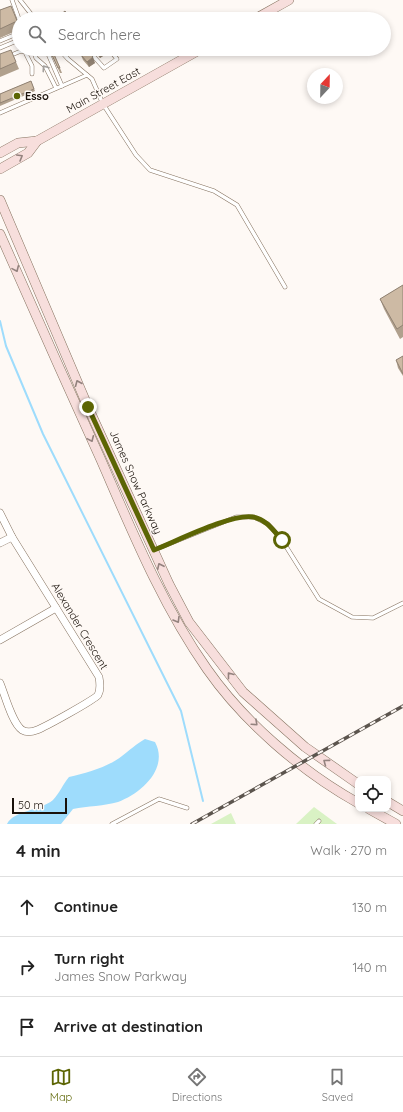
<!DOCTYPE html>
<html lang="en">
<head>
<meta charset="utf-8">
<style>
	:root { --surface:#fff; --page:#f6f6f6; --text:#222; --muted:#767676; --line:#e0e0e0; --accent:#5c6504 }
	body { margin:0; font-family:Quicksand,sans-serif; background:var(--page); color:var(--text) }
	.controls { position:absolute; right:12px; bottom:12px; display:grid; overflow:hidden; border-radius:8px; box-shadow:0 2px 6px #0003 }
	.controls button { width:36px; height:36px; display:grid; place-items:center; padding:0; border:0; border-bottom:1px solid var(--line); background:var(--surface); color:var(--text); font:20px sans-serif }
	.compass { position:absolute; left:307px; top:68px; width:36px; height:36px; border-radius:50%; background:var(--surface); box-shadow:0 2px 6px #0003; rotate:22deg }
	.scale { position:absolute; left:12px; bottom:10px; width:55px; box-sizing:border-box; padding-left:4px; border:2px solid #19110a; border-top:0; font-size:11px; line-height:14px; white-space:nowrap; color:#19110a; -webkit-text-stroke:3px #fef9f5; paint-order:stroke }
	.stop { position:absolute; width:12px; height:12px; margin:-9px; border:3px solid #5c6504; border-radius:50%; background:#fff }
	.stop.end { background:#5c6504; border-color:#fff; box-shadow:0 1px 4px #0008 }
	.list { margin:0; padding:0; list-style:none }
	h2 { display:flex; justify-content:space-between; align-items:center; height:52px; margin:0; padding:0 16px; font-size:17px }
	h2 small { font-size:13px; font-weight:400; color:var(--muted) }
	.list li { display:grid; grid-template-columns:26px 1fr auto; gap:12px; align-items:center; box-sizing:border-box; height:60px; padding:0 16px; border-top:1px solid var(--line) }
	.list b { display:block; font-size:15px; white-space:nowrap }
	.list p { margin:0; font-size:13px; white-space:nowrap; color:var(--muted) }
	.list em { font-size:13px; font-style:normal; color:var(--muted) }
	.icon { flex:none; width:22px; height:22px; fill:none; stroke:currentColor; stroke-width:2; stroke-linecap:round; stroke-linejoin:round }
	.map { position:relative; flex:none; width:403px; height:824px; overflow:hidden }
	.search { position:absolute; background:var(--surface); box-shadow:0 2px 6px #0003; left:12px; right:12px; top:12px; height:44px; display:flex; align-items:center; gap:10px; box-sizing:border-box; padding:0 14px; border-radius:22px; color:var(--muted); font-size:15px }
	.sheet { height:232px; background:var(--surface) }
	nav { display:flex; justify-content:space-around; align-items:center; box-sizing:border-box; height:56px; border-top:1px solid var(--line); background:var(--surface); font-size:11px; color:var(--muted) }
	nav a { display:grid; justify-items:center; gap:2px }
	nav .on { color:var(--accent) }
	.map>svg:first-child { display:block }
	.green { fill:#d9f2c4 }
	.water { fill:#9edcfc }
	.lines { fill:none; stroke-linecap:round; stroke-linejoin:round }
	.stream { stroke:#9edcfc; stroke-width:2 }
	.service-casing { stroke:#85725f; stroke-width:4.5 }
	.minor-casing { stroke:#85725f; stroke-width:8 }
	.secondary-casing { stroke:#85725f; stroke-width:10 }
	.service { stroke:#fff; stroke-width:3.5 }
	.minor { stroke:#fff; stroke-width:7 }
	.secondary { stroke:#f7dedc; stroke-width:9 }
	.rail-casing { stroke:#5c554e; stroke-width:3.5 }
	.rail { stroke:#fef9f5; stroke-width:2; stroke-dasharray:6; stroke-linecap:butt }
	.wall { fill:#b0a08d }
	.shaded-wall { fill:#908273 }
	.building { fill:#cdbaa4; stroke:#908273 }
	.oneway { stroke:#a3a09d }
	.oneway2 { stroke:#93827e }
	.route { stroke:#5c6504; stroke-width:5 }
	.poi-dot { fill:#5c6504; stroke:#fef9f5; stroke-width:1.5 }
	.labels { text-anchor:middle; stroke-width:3; stroke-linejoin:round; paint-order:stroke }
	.street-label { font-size:11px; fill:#19110a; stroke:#fef9f5 }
	.poi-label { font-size:11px; font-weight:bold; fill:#19110a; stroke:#fef9f5; text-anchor:start }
</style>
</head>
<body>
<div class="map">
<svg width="403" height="824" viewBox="0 0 403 824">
	<rect width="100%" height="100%" fill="#fef9f5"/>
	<g class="green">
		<polygon points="314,807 337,824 296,824"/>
		<polygon points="231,813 236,824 211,824"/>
	</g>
	<path class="water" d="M145,739l10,3c14,26 -13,51 -37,60 -13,4 -31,4 -45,7l-12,15h-54c7,-14 33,-13 46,-24 6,-6 10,-16 16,-23 18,-4 39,-10 53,-21 8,-6 14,-12 23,-17z"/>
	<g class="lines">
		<polyline class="stream" points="0,321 6,346 43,434 181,711 203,801"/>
		<defs>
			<g id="service">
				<polyline points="12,0 19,19"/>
				<polyline points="20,0 35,19"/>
				<polyline points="0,41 19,33"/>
				<polyline points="0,48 19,40"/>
				<polyline points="33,49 36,58 45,66 56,88"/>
				<polyline points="46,49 62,86"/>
				<polyline points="59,49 68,59 92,79 103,104 136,155 150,170 214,191 237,205 285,287"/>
				<polyline points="87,49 104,68 117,59 109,49"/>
				<polyline points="9,56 21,51 25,52 32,66 32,74"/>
				<polyline points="0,113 87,75"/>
				<polyline points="154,550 236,517 254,517 268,524 282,540 319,599 352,617 373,618 403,603"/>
				<polyline points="112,824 159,799 187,808"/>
				<polyline points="316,824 319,821"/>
			</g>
			<g id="minor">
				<path d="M0,513l12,24 87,140c1,6 2,12 -1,18 -4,5 -53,32 -61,35 -5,2 -10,3 -15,0 -10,-7 -17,-35 -22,-47"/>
				<polyline points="0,543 12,537"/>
				<polyline points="0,640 56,608"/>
			</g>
			<g id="secondary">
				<polyline points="255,19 289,0"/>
				<polyline points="0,153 18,143 37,141"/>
				<polyline points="0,169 28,153 37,141 201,49"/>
				<polyline points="0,200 88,407 169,584 189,622 243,692 305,747 358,784"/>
				<path d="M0,234c33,75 67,151 101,226 31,71 61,145 106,209 37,53 94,102 151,134"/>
				<polyline points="388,802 403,811"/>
				<polyline points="369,809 396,824"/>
			</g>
		</defs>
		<use href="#service" class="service-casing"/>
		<use href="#minor" class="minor-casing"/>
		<use href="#secondary" class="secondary-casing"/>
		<use href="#service" class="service"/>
		<use href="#minor" class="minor"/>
		<use href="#secondary" class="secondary"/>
		<defs>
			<polyline id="rail" points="192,824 403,706"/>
		</defs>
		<use href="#rail" class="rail-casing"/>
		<use href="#rail" class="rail"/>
	</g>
	<g class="wall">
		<polygon points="11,6 19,26 19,30 18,30 0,38 0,10"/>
		<polygon points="93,49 104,49 106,54 100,58 94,51"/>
		<polygon points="51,53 60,68 62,73 60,73"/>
		<polygon points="0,54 16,62 19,69 0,77"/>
		<polygon points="81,55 95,63 89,67 83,60"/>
		<polygon points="31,81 35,91 0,106 0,94"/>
		<polygon points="403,285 403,337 400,339 384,309 380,299"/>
		<polygon points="403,356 403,376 398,368 396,360"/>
	</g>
	<g class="shaded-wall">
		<polygon points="103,49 104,49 106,54 100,58 98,53"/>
		<polygon points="93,57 95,63 89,67 87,62"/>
	</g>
	<g class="building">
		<polygon points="11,6 18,23 15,22 0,29 0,10"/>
		<polygon points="65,11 71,19 55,19"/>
		<polygon points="94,49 103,49 98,53"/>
		<polygon points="11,50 16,62 0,69 0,54"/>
		<polygon points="87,50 93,57 87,62 81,55"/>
		<polygon points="53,52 60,68 58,68 51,53"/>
		<polygon points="31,81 34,89 0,103 0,94"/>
		<polygon points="403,285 403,325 397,329 380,299"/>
		<polygon points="403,356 403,374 396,360"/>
	</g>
	<defs><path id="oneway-chevron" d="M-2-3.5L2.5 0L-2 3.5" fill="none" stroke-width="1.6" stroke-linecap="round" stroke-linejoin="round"/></defs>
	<use class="oneway" href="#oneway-chevron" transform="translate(45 68) rotate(-124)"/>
	<g class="oneway2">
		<use href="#oneway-chevron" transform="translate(20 157) rotate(-30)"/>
		<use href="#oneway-chevron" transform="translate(16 269) rotate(66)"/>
		<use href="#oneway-chevron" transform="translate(78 383) rotate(-113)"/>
		<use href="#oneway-chevron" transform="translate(91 439) rotate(66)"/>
		<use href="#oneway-chevron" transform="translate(160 566) rotate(-115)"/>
		<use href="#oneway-chevron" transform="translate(177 620) rotate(59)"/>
		<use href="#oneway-chevron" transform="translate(230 675) rotate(-128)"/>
		<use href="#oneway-chevron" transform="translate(255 723) rotate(43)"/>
		<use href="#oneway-chevron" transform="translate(326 762) rotate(-143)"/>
	</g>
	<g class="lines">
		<path class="route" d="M88,407l66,143c21,-8 78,-37 99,-33 13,2 21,14 29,23"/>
	</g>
	<circle class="poi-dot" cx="17" cy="96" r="4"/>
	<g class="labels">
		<g class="street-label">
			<text transform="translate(103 90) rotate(-29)" y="4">Main Street East</text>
			<text transform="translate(136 482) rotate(66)" y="4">James Snow Parkway</text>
			<text transform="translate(80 626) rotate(59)" y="4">Alexander Crescent</text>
		</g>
		<g class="poi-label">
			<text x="25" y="100">Esso</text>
		</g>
	</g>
</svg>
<div class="controls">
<button><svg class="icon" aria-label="locate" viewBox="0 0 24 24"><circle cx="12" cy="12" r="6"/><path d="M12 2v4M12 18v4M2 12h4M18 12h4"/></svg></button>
</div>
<svg class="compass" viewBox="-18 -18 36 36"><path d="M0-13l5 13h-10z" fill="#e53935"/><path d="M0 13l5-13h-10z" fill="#767676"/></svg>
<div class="scale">50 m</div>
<div class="stop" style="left:282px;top:540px"></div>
<div class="stop end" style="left:88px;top:407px"></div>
<div class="search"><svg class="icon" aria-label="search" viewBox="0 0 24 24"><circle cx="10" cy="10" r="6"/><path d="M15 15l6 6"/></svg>Search here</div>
</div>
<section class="sheet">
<h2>4 min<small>Walk · 270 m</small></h2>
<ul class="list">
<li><svg class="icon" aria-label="ahead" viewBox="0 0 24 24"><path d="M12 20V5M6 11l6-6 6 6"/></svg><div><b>Continue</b></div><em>130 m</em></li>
<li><svg class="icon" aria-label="right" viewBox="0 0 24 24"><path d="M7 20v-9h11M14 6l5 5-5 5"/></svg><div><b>Turn right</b><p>James Snow Parkway</p></div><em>140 m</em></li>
<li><svg class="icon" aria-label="arrive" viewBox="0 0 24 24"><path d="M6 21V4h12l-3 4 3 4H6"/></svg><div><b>Arrive at destination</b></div></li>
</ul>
</section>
<nav>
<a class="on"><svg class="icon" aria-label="map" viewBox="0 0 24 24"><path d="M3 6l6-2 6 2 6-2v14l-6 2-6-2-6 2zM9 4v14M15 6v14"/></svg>Map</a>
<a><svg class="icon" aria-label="directions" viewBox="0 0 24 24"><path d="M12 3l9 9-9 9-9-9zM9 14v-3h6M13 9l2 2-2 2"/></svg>Directions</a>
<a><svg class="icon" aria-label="saved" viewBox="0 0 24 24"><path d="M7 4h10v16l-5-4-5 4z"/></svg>Saved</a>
</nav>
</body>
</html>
